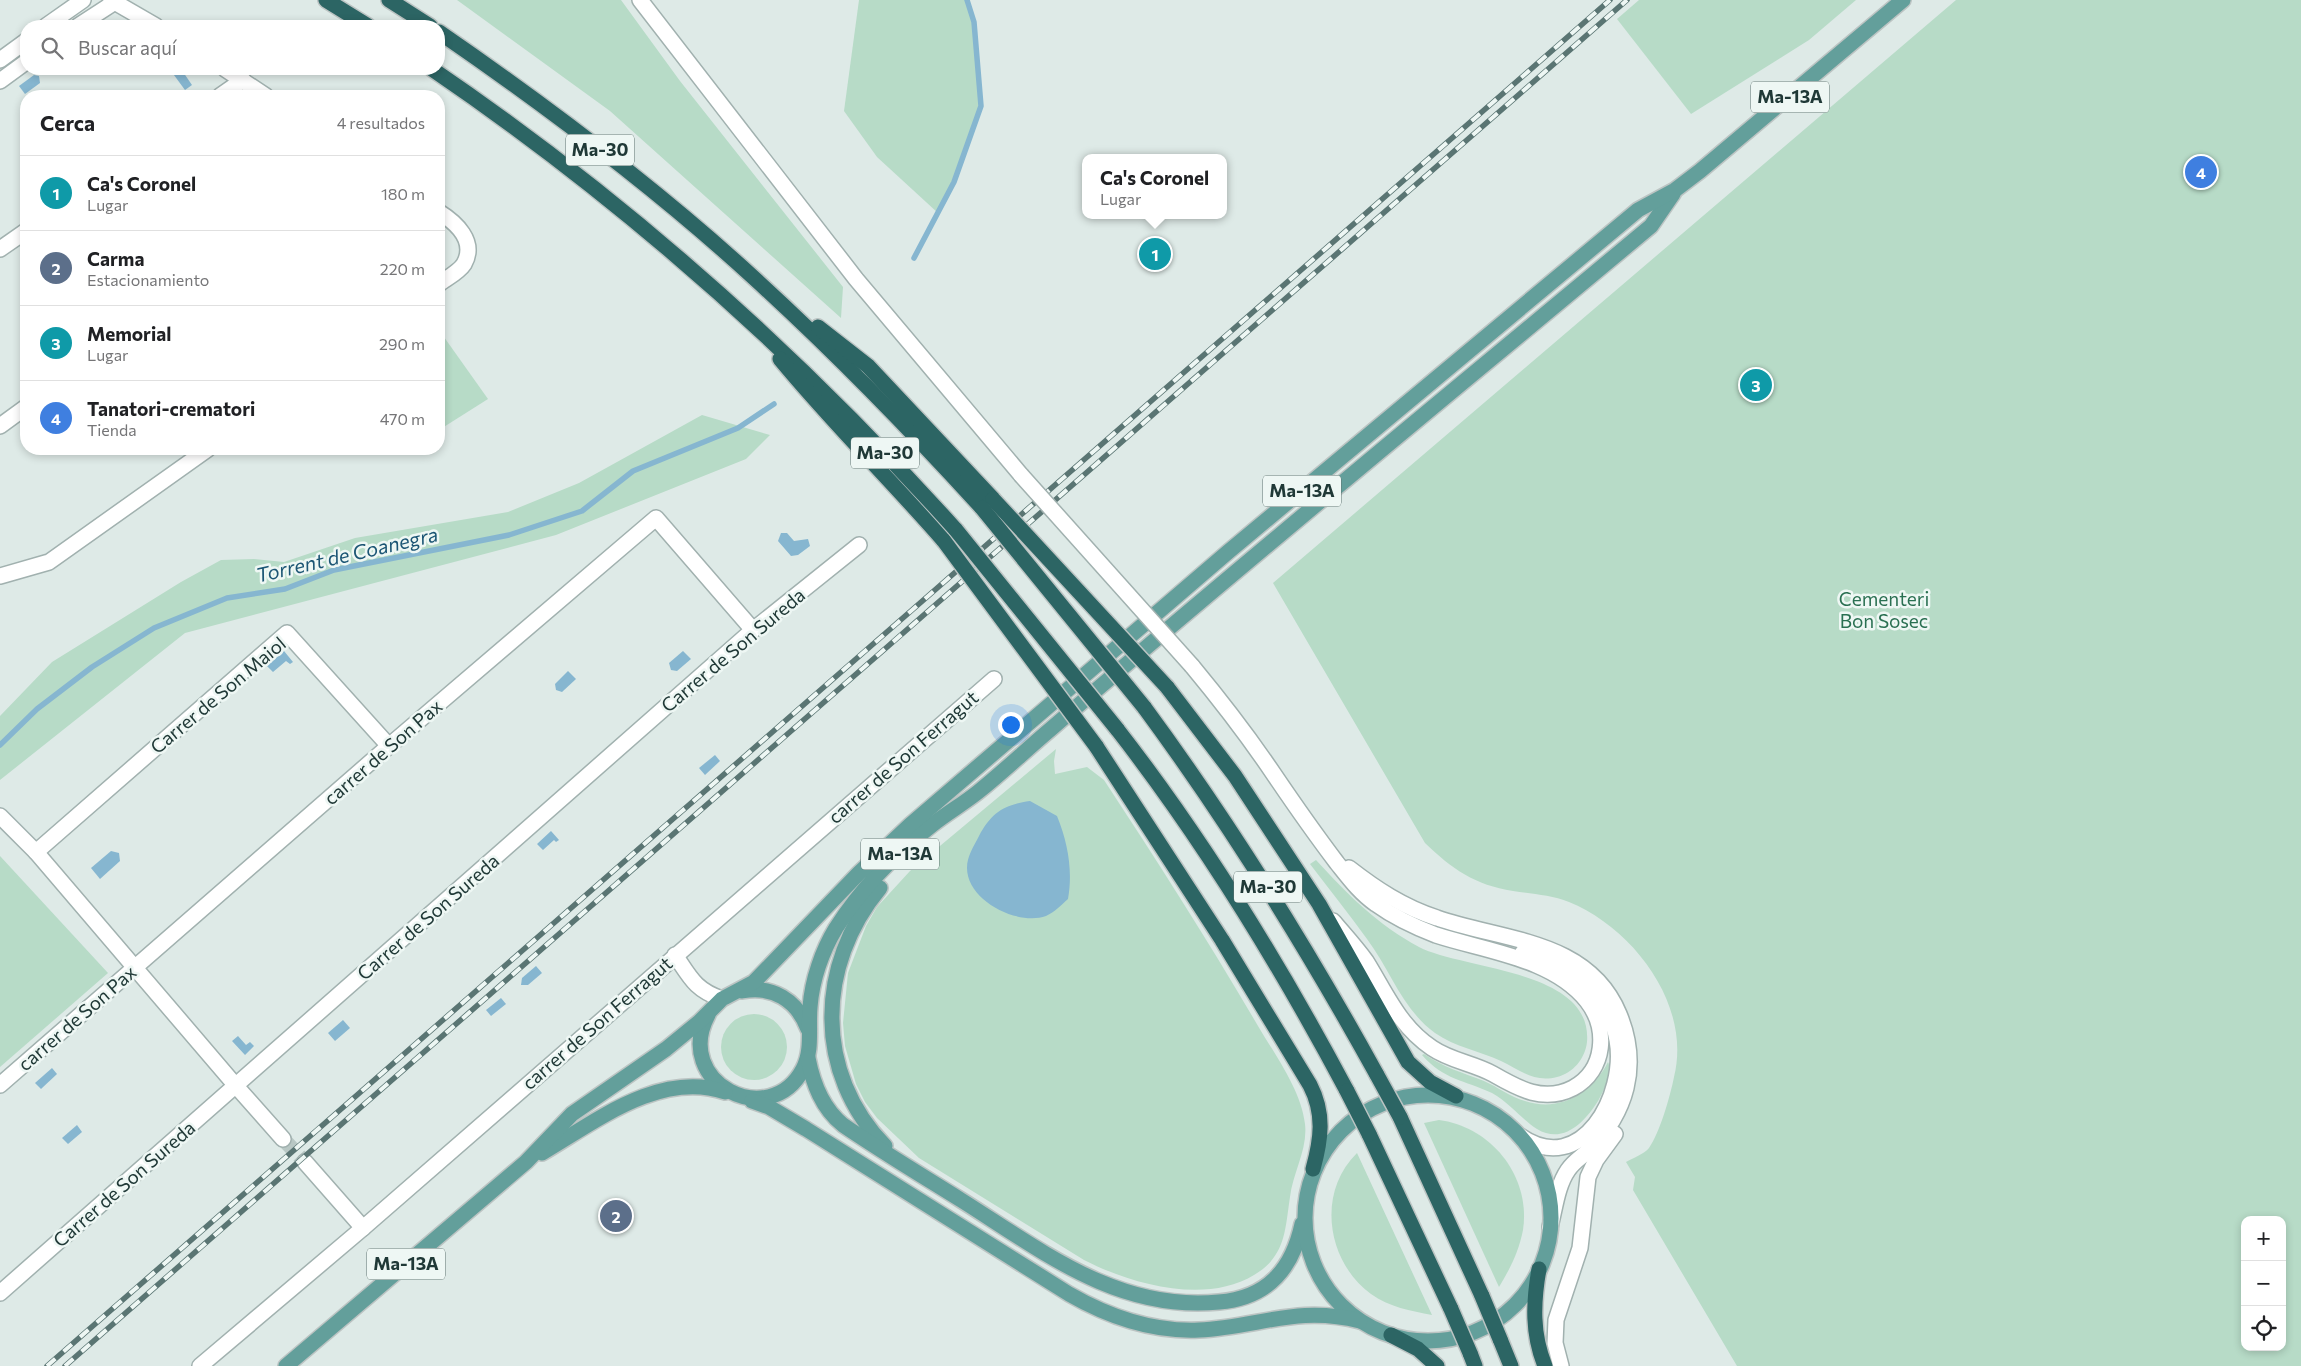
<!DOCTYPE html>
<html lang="es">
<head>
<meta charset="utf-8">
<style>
	:root { --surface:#fff; --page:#f2f2f2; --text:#202124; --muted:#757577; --line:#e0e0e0; --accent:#d93025 }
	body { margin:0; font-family:Commissioner,sans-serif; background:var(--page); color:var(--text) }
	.controls { position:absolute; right:15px; bottom:15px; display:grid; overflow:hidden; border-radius:10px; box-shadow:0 2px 8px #0003 }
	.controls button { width:45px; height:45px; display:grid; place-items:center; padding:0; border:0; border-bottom:1px solid var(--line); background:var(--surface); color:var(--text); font:25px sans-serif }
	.you { position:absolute; left:1010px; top:724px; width:18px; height:18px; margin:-12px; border:4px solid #fff; border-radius:50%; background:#1a73e8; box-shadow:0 0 0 8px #1a73e833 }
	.badge { display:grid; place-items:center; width:32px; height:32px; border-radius:50%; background:var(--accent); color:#fff; font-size:16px; font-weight:700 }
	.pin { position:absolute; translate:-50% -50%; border:2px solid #fff; box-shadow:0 1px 5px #0006 }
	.popup { position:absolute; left:1082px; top:154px; width:145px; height:65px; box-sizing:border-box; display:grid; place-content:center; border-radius:10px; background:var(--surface); filter:drop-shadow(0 1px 4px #0005); font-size:16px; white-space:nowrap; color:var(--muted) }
	.popup b { font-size:19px; color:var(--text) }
	.popup::after { content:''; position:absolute; left:50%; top:100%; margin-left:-10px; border:10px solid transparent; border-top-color:var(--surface) }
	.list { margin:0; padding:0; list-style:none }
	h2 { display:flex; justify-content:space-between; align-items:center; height:65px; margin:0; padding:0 20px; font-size:21px }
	h2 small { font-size:16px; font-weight:400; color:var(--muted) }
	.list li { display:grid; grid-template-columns:32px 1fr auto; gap:15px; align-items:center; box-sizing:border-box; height:75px; padding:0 20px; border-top:1px solid var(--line) }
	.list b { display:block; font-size:19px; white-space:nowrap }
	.list p { margin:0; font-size:16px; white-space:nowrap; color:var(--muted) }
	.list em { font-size:16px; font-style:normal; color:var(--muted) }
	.icon { flex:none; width:28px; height:28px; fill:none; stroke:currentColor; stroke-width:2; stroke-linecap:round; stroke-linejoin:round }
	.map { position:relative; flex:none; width:2301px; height:1366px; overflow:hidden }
	.search { position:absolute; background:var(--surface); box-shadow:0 2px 8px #0003; left:20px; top:20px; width:425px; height:55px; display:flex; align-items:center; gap:12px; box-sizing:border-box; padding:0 18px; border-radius:20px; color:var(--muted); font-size:19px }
	.panel { position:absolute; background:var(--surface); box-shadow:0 2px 8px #0003; left:20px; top:90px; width:425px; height:365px; border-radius:20px }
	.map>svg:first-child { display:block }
	.green { fill:#b7dbc7; fill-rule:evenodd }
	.water { fill:#86b6d0 }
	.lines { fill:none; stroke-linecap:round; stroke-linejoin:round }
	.stream { stroke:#86b6d0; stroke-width:5.5 }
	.minor-tunnel { stroke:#b8c7c4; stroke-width:15; stroke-dasharray:15 8; stroke-linecap:butt }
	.minor-casing { stroke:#a1b1af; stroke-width:18 }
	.major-casing { stroke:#bcc4c3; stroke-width:18 }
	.highway-casing { stroke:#bcc4c3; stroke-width:18 }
	.minor { stroke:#fff; stroke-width:15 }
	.major { stroke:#639f9b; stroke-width:15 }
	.highway { stroke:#2c6564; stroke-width:15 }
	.rail-casing { stroke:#5a7573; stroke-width:5.5 }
	.rail { stroke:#eef7f4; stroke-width:4; stroke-dasharray:11; stroke-linecap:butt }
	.minor-bridge-casing { stroke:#a1b1af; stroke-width:18; stroke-linecap:butt }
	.highway-bridge-casing { stroke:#bcc4c3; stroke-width:18; stroke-linecap:butt }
	.minor-bridge { stroke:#fff; stroke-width:15 }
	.highway-bridge { stroke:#2c6564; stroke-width:15 }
	.labels { text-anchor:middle; stroke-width:5; stroke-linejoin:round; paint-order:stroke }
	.shield { fill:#eef7f4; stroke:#5e7270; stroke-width:1 }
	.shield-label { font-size:18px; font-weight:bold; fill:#203937 }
	.park-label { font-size:19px; fill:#2a7052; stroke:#eef7f4 }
	.street-label { font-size:19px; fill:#203937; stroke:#eef7f4 }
	.water-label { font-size:20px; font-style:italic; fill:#1b5574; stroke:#eef7f4 }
</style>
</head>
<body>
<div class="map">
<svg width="2301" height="1366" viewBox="0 0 2301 1366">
	<rect width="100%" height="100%" fill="#deeae7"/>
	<g class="green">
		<polygon points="457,0 621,0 680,81 843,287 841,318 610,111"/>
		<polygon points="859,0 967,0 974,22 981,106 954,182 938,213 877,157 844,111"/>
		<polygon points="1639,0 1856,0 1809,40 1691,114 1617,19"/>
		<path d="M1956,0h345v1366h-564l-104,-176 2,-13 -9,-15c7,-4 18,-8 23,-14 11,-16 21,-51 25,-71 18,-72 -41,-149 -105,-175 -18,-7 -37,-8 -56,-11 -38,-6 -61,-22 -88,-48l-152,-260zM2245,1220h37v127h-37z"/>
		<polygon points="439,330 488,399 439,430"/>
		<polygon points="702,415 770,435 746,459 556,535 185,633 0,780 0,716 52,662 181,582 221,560 254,559 284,562 355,538 508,512 579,483"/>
		<path d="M1056,749l-2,12 1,13 32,-7 17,13c53,81 105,162 154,246 17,29 43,64 47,98 3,25 -12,48 -15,73 -5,33 -4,59 -36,78 -49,30 -123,9 -170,-15l-165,-102 -42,-40 -12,-16 -9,-18 -11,-38 -2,-23 5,-50 18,-47 11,-19 33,-36z"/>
		<polygon points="0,856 108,973 0,1067"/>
		<path d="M1316,860c31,34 62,65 103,87 44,23 174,22 168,95 -2,17 -14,31 -30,35 -23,6 -37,-7 -56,-16 -21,-10 -46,-14 -66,-28 -33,-24 -44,-62 -68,-94 -18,-25 -38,-50 -57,-75z"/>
		<circle cx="754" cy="1047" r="33"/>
		<path d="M1424,1054c19,13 39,19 60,27 14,6 26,16 41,20 35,12 68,-9 83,-39 5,10 -4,28 -10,39 -13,21 -35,44 -61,28 -17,-11 -27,-26 -45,-36 -28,-13 -48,-13 -70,-38z"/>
		<path d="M1439,1120c53,7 92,57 84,110 -4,21 -13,39 -24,57l-75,-164z"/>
		<path d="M1357,1153l75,162c-21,-4 -43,-8 -61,-21 -44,-32 -55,-101 -14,-141z"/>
	</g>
	<g class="water">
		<polygon points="175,69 181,69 192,85 185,90 171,71"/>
		<polygon points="34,75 39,76 40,83 25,94 19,86"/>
		<polygon points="781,533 787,533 794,541 808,539 810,546 798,555 791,556 778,541"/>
		<polygon points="284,651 293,662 290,664 286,661 273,672 267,666"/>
		<polygon points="683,651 691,659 677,671 671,670 669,663"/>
		<polygon points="568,671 576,679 562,692 556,690 555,684"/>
		<polygon points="715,755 720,761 705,775 699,768"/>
		<path d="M1030,801l27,15c11,27 16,55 11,83 -7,6 -13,13 -22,17 -28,10 -79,-15 -79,-48 0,-12 7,-22 12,-32 13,-24 25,-31 51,-35z"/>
		<polygon points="551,831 559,840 556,842 554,840 543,850 537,844"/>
		<polygon points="111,851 119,853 120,861 100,879 91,868"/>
		<polygon points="536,966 542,973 528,985 521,985 522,978"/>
		<polygon points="501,998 506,1004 491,1016 486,1010"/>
		<polygon points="343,1020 350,1028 335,1041 328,1033"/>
		<polygon points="238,1036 246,1045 250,1042 254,1046 245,1055 232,1041"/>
		<polygon points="52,1068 57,1074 41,1089 35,1083"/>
		<polygon points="77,1125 82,1132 68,1144 62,1138"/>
	</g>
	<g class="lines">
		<g class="stream">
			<polyline points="914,258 954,182 981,106 974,22 967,0"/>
			<polyline points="0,745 37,709 92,667 154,628 227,598 285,589 334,570 509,535 582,511 633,471 738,428 774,404"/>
		</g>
		<polyline class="minor-tunnel" points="283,1139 305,1162"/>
		<defs>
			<g id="minor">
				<polyline points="111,0 156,26"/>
				<polyline points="640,0 856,279 1021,475"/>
				<polyline points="46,26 83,0"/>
				<polyline points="78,26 115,2"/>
				<polyline points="0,60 26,41"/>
				<polyline points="225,69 266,96"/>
				<polyline points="0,81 26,62"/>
				<polyline points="220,96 243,80"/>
				<path d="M439,212c16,10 38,29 25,52 -5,8 -17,14 -25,20"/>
				<polyline points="0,249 26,231"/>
				<polyline points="0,426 26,407"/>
				<polyline points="0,576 49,562 208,449"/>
				<path d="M1192,666c29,35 56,70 81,107 21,31 42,61 64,90 12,15 23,30 39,41 18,13 39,23 60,31 49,16 117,23 151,66 21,27 19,69 -14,87 -29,15 -54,1 -80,-14 -20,-11 -42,-13 -61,-26 -33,-22 -46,-55 -66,-87 -10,-14 -22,-27 -33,-40"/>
				<polyline points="0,816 36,852 236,1086 283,1139"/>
				<polyline points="36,852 287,633 389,746"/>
				<path d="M1349,868c27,21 54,39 88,50 66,23 151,21 182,96 10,24 13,49 7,74 -6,24 -19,44 -36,61 -7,7 -16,12 -22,21 -11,16 -13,38 -18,57"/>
				<path d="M675,955c15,22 20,35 47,44"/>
				<polyline points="0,1085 389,746 656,518 753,630"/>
				<path d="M1520,1136c62,43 107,-42 97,-96 -5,-28 -22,-51 -45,-68 -14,-9 -33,-19 -49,-20"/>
				<polyline points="305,1162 363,1228"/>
				<polyline points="0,1293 753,630 859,545"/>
				<polyline points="200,1366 363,1228 994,679"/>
				<polyline points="1561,1366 1555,1343 1556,1320 1580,1248 1588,1177 1596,1160 1615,1134"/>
			</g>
			<g id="major">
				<path d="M880,888c-64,77 -66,185 5,258"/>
				<path d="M742,991c30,-6 55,9 66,38"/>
				<path d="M708,1015c-36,68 62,117 95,54 10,-19 5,-41 7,-62 2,-27 12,-56 26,-79 25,-39 60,-75 96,-103 15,-12 31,-21 46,-33 25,-20 49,-43 74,-64 197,-170 399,-335 599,-502l22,-32"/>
				<path d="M808,1058c5,26 14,50 35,67 38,26 78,50 118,75 81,51 157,112 258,102 48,-4 73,-32 83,-78"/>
				<circle cx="1428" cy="1218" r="123"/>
				<path d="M752,1101l17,6 37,22 263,165c40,23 83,38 130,36 60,-3 98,-25 161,-9"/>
				<path d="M542,1153c53,-31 118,-83 183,-61"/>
				<polyline points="286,1366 526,1162 572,1114 666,1049 699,1022 722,999 754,982 859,873 910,825 1228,552 1638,210 1675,190 1700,171 1903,0"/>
			</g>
			<g id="highway">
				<polyline points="326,0 368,26"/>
				<polyline points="389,0 430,26"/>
				<path d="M439,32c109,75 217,156 315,246 80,73 155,150 228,230"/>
				<path d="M432,69c194,132 368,287 524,461"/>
				<polyline points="818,327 868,366 993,499"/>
				<path d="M780,359c52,63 110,120 164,182"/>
				<polyline points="1167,687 1235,776 1319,904 1408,1062 1430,1082 1456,1096"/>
				<path d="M1144,707c87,118 163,241 233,368"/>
				<path d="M1117,729c88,113 163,236 230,362"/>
				<path d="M1096,746l126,194 88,145c15,29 11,55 3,84"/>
				<polyline points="1400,1117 1482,1296"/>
				<polyline points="1369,1134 1451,1309"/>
				<path d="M1539,1269c-6,34 -7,65 6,97"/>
				<polyline points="1391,1335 1418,1349 1437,1366"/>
				<polyline points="1500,1339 1511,1366"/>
				<polyline points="1470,1353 1475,1366"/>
			</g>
		</defs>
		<use href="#minor" class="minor-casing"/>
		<use href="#major" class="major-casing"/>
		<use href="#highway" class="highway-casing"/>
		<use href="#minor" class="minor"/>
		<use href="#major" class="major"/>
		<use href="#highway" class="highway"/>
		<defs>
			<g id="rail">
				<polyline points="47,1366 1610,0"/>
				<polyline points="65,1366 1627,0"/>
			</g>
		</defs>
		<use href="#rail" class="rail-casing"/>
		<use href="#rail" class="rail"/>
		<defs>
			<polyline id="minor-bridge" points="1021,475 1192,666"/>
			<g id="highway-bridge">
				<polyline points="993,499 1167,687"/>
				<polyline points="982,508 1144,707"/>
				<polyline points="956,530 1117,729"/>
				<polyline points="944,541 1096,746"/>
				<polyline points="1377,1075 1400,1117"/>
				<polyline points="1347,1091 1369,1134"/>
				<polyline points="1482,1296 1500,1339"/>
				<polyline points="1451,1309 1470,1353"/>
			</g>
		</defs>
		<use href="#minor-bridge" class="minor-bridge-casing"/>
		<use href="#highway-bridge" class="highway-bridge-casing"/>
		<use href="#minor-bridge" class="minor-bridge"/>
		<use href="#highway-bridge" class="highway-bridge"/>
	</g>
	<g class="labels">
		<g class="shield">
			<rect x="1751" y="81.5" width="78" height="31" rx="4"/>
			<rect x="566" y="134.5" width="68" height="31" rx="4"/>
			<rect x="851" y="437.5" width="68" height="31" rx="4"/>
			<rect x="1263" y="475.5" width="78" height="31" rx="4"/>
			<rect x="861" y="838.5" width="78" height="31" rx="4"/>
			<rect x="1234" y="871.5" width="68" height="31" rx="4"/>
			<rect x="367" y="1248.5" width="78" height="31" rx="4"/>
		</g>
		<g class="shield-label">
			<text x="1790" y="103">Ma-13A</text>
			<text x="600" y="156">Ma-30</text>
			<text x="885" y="459">Ma-30</text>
			<text x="1302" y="497">Ma-13A</text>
			<text x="900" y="860">Ma-13A</text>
			<text x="1268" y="893">Ma-30</text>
			<text x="406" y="1270">Ma-13A</text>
		</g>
		<g class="park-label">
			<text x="1884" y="606">Cementeri<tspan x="1884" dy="22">Bon Sosec</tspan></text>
		</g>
		<g class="street-label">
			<text transform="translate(733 650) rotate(-40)" y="7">Carrer de Son Sureda</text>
			<text transform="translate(218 695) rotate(-40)" y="7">Carrer de Son Maiol</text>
			<text transform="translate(383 752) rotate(-41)" y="7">carrer de Son Pax</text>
			<text transform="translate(903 757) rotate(-41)" y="7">carrer de Son Ferragut</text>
			<text transform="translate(428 917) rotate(-41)" y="7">Carrer de Son Sureda</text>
			<text transform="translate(77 1018) rotate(-41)" y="7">carrer de Son Pax</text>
			<text transform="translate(597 1023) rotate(-41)" y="7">carrer de Son Ferragut</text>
			<text transform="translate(124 1184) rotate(-41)" y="7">Carrer de Son Sureda</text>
		</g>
		<g class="water-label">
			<text transform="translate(347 555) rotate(-13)" y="7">Torrent de Coanegra</text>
		</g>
	</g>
</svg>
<div class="controls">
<button>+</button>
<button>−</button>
<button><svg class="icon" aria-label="locate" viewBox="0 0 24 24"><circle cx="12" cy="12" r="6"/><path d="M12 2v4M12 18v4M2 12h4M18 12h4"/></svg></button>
</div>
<div class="you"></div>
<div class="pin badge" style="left:1155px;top:254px;background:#0f9aa8">1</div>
<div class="popup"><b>Ca's Coronel</b>Lugar</div>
<div class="pin badge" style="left:616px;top:1216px;background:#5c6f8a">2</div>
<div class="pin badge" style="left:1756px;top:385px;background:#0f9aa8">3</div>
<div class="pin badge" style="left:2201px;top:172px;background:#3f7fe0">4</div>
<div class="search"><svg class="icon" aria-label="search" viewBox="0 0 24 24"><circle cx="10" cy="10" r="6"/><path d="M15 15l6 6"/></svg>Buscar aquí</div>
<section class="panel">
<h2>Cerca<small>4 resultados</small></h2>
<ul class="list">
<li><span class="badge" style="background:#0f9aa8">1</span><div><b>Ca's Coronel</b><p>Lugar</p></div><em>180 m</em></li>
<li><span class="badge" style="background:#5c6f8a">2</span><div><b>Carma</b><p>Estacionamiento</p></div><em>220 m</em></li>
<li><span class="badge" style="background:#0f9aa8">3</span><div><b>Memorial</b><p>Lugar</p></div><em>290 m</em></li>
<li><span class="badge" style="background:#3f7fe0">4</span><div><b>Tanatori-crematori</b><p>Tienda</p></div><em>470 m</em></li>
</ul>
</section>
</div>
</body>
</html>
